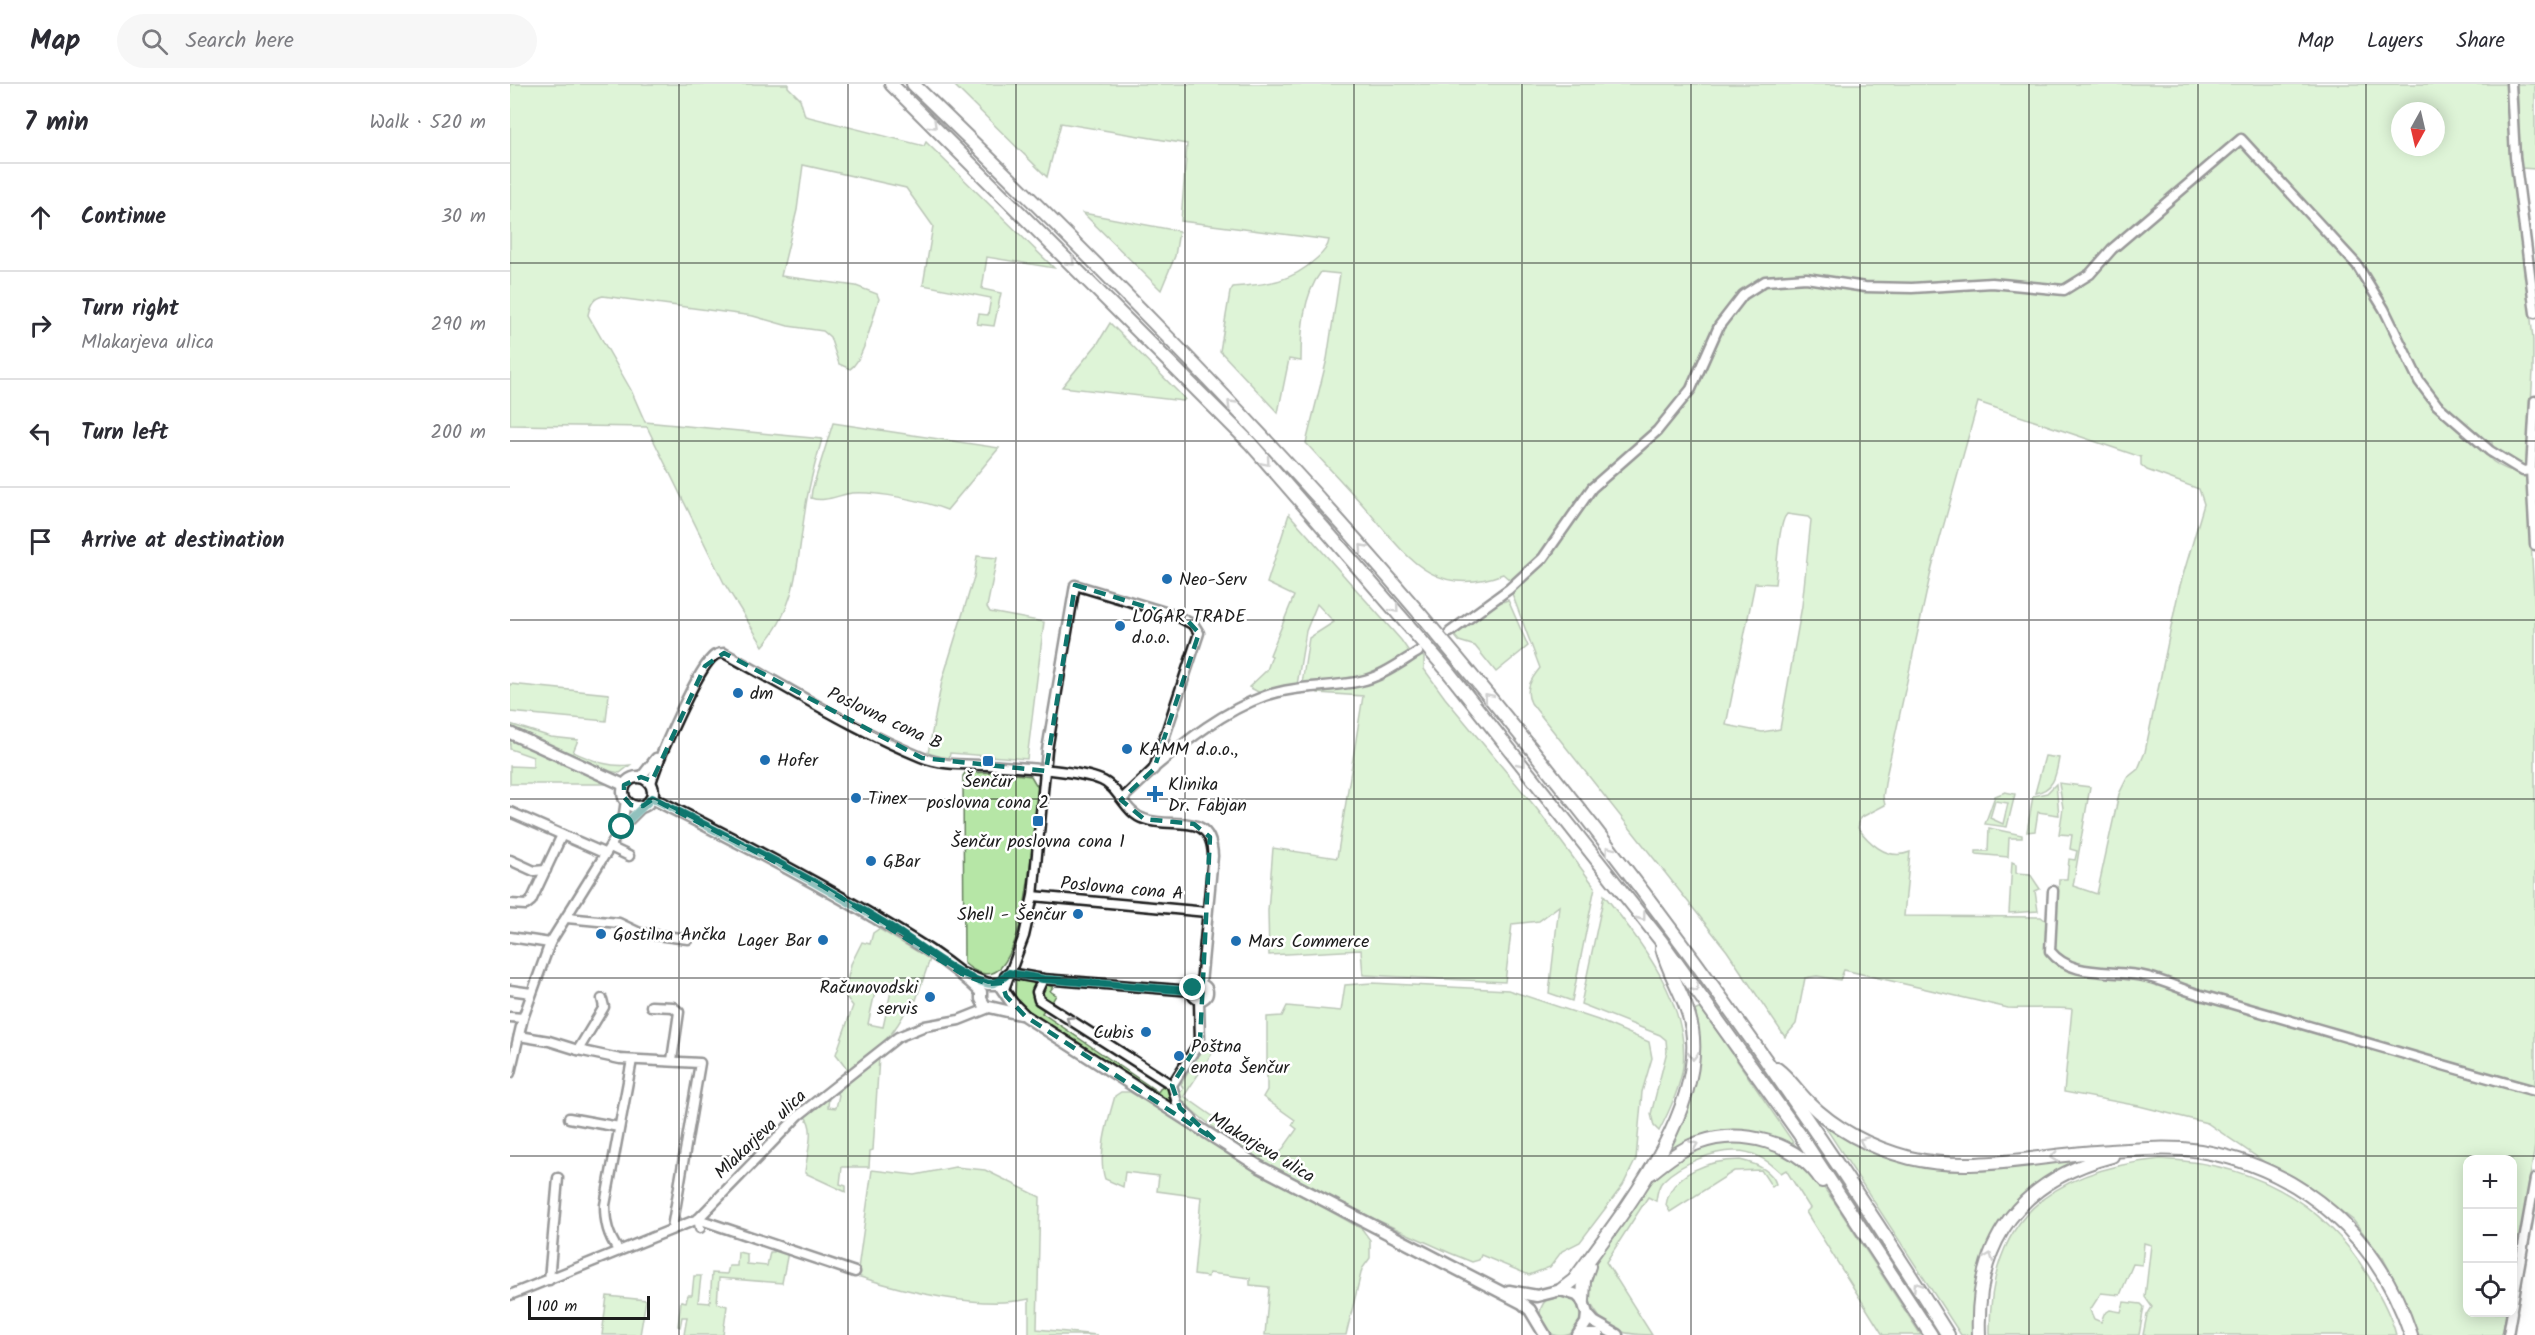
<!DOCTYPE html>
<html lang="en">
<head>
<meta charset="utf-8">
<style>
	:root { --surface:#fff; --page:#f7f7f7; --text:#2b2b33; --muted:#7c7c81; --line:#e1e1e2 }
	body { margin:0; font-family:Kalam,sans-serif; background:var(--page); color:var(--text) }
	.controls { position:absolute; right:18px; bottom:18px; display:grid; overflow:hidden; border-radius:12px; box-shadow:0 3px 15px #0003 }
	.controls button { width:54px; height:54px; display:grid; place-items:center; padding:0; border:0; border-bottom:2px solid var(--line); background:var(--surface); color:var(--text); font:30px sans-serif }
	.compass { position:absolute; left:1881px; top:18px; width:54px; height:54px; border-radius:50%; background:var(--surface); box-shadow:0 3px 15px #0003; rotate:188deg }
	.scale { position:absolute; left:18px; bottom:15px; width:122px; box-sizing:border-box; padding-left:6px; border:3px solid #1c1c1c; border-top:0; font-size:16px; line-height:21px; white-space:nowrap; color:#1c1c1c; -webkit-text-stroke:4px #fff; paint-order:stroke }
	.stop { position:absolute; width:18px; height:18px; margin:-14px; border:4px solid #0f766e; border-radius:50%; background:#fff }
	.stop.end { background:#0f766e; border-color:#fff; box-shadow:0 2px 6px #0008 }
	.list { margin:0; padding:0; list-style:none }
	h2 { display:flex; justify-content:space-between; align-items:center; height:78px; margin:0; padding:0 24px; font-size:26px }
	h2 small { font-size:20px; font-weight:400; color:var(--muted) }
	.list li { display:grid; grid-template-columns:39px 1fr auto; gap:18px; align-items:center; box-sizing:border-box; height:108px; padding:0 24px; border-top:2px solid var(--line) }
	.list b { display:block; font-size:22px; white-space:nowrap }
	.list p { margin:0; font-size:20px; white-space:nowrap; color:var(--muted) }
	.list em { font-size:20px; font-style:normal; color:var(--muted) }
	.icon { flex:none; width:33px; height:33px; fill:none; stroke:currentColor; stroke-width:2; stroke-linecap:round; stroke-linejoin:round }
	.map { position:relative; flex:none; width:2025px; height:1251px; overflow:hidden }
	header { display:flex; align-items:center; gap:36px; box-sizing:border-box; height:84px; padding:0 30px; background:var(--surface); border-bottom:2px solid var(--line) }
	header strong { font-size:28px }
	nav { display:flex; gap:33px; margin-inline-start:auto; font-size:21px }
	.search { width:420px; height:54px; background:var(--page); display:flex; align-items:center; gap:15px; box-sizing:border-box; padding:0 21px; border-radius:33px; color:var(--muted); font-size:22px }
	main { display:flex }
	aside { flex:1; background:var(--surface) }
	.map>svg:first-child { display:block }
	.green { fill:#b6e6a6; stroke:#698161; stroke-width:1.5; fill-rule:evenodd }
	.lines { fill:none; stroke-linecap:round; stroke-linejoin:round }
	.minor-casing { stroke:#1c1c1c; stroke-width:13 }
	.major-casing { stroke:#1c1c1c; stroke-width:15 }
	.highway-casing { stroke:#1c1c1c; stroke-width:16 }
	.minor { stroke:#fff; stroke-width:8 }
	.major { stroke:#fff; stroke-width:10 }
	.highway { stroke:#fff; stroke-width:12 }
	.oneway { stroke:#999 }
	.route { stroke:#0f766e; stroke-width:8 }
	.marked { fill:none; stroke:#0f766e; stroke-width:4.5; stroke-dasharray:12 8; stroke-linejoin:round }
	.grid { fill:none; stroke:#1c1c1c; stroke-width:1.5; stroke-opacity:0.55 }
	.poi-dot { fill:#1f6fb2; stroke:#fff; stroke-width:2 }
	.labels { text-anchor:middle; stroke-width:5; stroke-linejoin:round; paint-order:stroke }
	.poi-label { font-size:18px; fill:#1c1c1c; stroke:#fff; text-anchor:start }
	.street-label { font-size:18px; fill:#1c1c1c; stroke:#fff }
</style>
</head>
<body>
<header>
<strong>Map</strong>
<div class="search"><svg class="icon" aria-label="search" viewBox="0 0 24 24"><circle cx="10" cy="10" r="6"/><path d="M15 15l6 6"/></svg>Search here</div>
<nav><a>Map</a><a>Layers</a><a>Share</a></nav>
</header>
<main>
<aside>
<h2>7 min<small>Walk · 520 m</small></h2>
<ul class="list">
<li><svg class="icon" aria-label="ahead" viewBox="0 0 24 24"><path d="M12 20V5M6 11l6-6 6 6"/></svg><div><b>Continue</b></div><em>30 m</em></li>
<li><svg class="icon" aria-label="right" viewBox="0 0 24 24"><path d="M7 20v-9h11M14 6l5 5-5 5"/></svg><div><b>Turn right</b><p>Mlakarjeva ulica</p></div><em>290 m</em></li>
<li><svg class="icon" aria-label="left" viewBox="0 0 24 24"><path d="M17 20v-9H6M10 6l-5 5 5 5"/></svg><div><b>Turn left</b></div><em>200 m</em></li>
<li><svg class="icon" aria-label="arrive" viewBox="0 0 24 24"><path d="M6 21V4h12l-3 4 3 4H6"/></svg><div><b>Arrive at destination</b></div></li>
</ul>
</aside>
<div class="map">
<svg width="2025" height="1251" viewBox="0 0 2025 1251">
	<rect width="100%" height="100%" fill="#fff"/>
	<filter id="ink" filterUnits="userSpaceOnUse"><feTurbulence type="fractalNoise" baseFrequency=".0167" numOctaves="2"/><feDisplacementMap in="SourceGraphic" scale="12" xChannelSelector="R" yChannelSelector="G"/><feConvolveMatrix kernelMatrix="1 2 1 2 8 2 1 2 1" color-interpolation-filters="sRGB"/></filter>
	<g filter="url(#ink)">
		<g class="green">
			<path d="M0,0h278v3l12,12 5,17 119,30 2,-4 128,126 -67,-11 -5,32 19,4 -7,33 -17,-2 2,-10 9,1 3,-17 -68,-13 10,-59 -27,-38 -103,-23 -6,45 -16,66 75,10 21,8 2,5c-6,17 -15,61 -29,70l-11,-5 -9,-27 -7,-6 -35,-5 -35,-10 -150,-20c-10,2 -13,9 -15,19l43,75 14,32 177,17c-7,24 -14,48 -17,72 -8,50 -7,95 -42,135l-39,-63 -77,-156 -137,-2z"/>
			<path d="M443,0h1553l4,63 12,81 11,112v32l-6,96 -4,1 -31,-20v-7l-5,-1 -5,3c4,19 27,29 45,29l8,138v534l-22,139 -1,-124h-44v152l39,1 -5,22h-85l-16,-43 -18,-34 -30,-38 -52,-39 -35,-18 -59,-40 -68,-17 -75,-14 8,-83c-23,-2 -42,0 -64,-1l-164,-38 -4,10 -23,-4 -12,2 -9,46 -11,13 -58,-86 -196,-248c-7,-13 0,-24 9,-35l-29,-77 1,-9 -9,-8c-72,27 -99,-22 -141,-70 -19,-21 -38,-41 -56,-61l21,-84 13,-85 -19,-2c-18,23 -20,59 -20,89l-12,-2 -11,54 -58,-62 10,-59 3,-5c34,-3 57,-4 83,-28 6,-5 12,-11 13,-19l-148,-19 6,-77 -126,-21 -14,54zM1890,27h36v36h-36zM1468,318l163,55v8l6,5 52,19 5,15 -25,85 -34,163 -7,17 -11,9 -8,16 -22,100 -24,-8 17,-99 -31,-4 4,25 -4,26 13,1 -2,14 7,2 -2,9 -6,-1 -2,20h-8l-1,19 -9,35 -3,-12 -5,-4 -137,-1 6,-64c-22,9 -40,-8 -52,-24l2,-10 25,-13 -2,-8 3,-20 46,-210zM1277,430l21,3 3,3 -9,86 -22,123 -18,3 -36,-7 29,-142 20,1c2,-15 3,-61 12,-70z"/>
			<polygon points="2007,0 2025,0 2025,85 2011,84"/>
			<polygon points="573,129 669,147 665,172 651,206"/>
			<polygon points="600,239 675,315 673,317 552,303 588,259"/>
			<path d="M323,339l166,25 -52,62c-23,-9 -70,-19 -95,-17 -14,2 -28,10 -41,5l1,-8z"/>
			<polygon points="779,430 891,556 900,569 858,591 792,600 799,554 824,538 807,520 796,547 787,601 750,609 739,603 757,586 762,572 760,571 784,512 757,499"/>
			<polygon points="467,472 487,474 477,523 480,528 534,538 517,675 440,669 439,675 418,669 432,597 464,493"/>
			<polygon points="998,516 1018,562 986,588 965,562 949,557 943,550 986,520"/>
			<polygon points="909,571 914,573 914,585 935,614 1027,725 1085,803 1062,917 1039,909 1049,822 1029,837 1002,840 995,898 853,891 851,866 759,871 758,827 763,764 827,774 853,612 808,609 808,606 856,599"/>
			<polygon points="0,600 99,610 96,637 0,628"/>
			<path d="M0,640l41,13 27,3 -5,12c20,8 35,16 57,13l-10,8 -10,-2 -100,-43z"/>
			<polygon points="0,654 99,700 0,700 0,682 23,683 23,673 0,665"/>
			<path d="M1535,672l14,2c-3,16 -4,32 -24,35z"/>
			<path d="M488,688l33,4 7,12c-5,44 -9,147 -37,179 -11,13 -27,5 -37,-4l-1,-187 2,-3z"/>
			<polygon points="1546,700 1549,731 1528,728 1525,747 1517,748 1523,712 1537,709"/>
			<path d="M1495,708l10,2 -8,33 -22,-3 10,-28zM1485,717l13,2 -5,21 -13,-6z"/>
			<polygon points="1479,744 1512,751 1512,754 1499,754 1498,773 1466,770 1466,767 1478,767"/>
			<polygon points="1502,778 1506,780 1506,789 1520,790 1530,805 1525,807 1528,827 1499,829"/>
			<path d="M1094,811c36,45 86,110 79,171 -3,22 -14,46 -24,65l-5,-5 -3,-12 16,-63 -1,-11 -6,-5 -79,-31z"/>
			<path d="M369,845l51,30 -14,41 -5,-2c-12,34 -33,51 -62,73l-13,-17 17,-48 -9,-12 7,-30 11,-22 8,2 3,-11zM367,899l15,4 -9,40 -15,-3z"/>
			<polygon points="506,893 525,899 524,914 535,924 532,929 648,1008 652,1002 659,1005 659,1014 668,1027 515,924 505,913"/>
			<path d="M862,899l136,7 90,30 51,22 3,16 -10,34 -6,67 -13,26 -43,57 -18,9 -12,16 -21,8 -48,-20 -2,5 -7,2 -22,-9c-94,-43 -192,-81 -269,-153l-2,-5 4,-7 -2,-4 25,-40 9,5 -31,47 91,64 22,-31 -5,-4 3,-5 -32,-23 4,-7v-73l15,-1 5,-10 54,5 4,-26z"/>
			<polygon points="537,901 543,903 540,907 546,911 542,918 529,909"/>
			<path d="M1191,924l96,140c-48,-23 -87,-28 -130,8l-4,-3c25,-51 43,-83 31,-142z"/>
			<path d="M369,973l-6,93 -3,1 -1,16h-27l-2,17 6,2v6l-41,-19c1,-17 12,-46 -1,-57l25,-20 -1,11 8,1 3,-13 -4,-4z"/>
			<path d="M611,1008h9l7,4 97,61 128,72 8,11v18l-8,11 -16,66h-81l4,-48 -19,-2v-7l-41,-5 -1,4 -14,-2 7,-78 -44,-6 2,-15 -34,-4 -2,15 -18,-8c-8,-24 3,-59 10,-83z"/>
			<path d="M1310,1035l80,40h177c-4,7 -29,17 -39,24 -47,36 -70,93 -64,152h-13z"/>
			<path d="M1230,1056l38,9 34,23 23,31 86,132h-38l-77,-123 4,-4 -24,-38 -5,3c-12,-12 -27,-22 -45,-22 -22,-1 -56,13 -72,29 -6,5 -7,14 -8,21l-8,-4 -42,65 46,73c-38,0 -50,-7 -66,-41 0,-34 65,-118 92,-137 19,-13 40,-15 62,-17z"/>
			<path d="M1650,1075c89,4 162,40 209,118 11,18 22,38 27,58h-253l4,-20 5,-8 -7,-10 6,-52 -7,-2 -2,22 -9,-1 -13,31 -19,-2 -11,17 4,9 7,3 3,-8 6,-4 11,2 3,-10 17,2 3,3 -5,28h-149c-2,-117 60,-164 170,-176z"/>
			<path d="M1230,1076c13,3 32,10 36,24l-4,3 -11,-17 -27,1 -64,41 -4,-7c5,-33 45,-45 74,-45z"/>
			<path d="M445,1083l30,3 55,27 -3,132 60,6h-68v-36c-49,11 -125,-8 -172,-23l15,-106 43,5z"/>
			<polygon points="265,1164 278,1168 272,1199 209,1194 207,1219 217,1222 213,1251 174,1251 177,1233 172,1233 170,1243 168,1242 171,1217 176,1218 178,1211 182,1211 184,1192 191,1192 188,1218 200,1219 202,1189 217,1190 219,1182 227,1182 228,1168 237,1170 237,1180 257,1182 260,1168 264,1168"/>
			<circle cx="1051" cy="1231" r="21"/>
			<polygon points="97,1212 136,1216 130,1251 92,1251"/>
		</g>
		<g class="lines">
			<defs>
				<g id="minor">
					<polyline points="2001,0 2005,73 2025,229"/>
					<polyline points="2025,317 2021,386 2025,461"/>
					<polyline points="940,548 999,505 1033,474 1082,404 1147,347 1181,305 1209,242 1233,211 1255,197 1296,194 1355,203 1402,204 1482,199 1554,206 1580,190 1602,165 1731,55 1847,181 1874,225 1909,297 1927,321 1980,367 2013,387 2021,386"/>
					<path d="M644,684c33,-28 70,-57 111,-72 31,-11 64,-8 96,-15 20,-4 40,-19 57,-29"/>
					<polyline points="131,693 146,674"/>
					<path d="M141,699c7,-23 47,-117 64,-128 2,-1 7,-2 9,-2 65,35 128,76 197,104 21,9 45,7 67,8 28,2 89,5 113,15 18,7 24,33 43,39 30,11 67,-10 69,37l-12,128"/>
					<polyline points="116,716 112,743 133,722"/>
					<polyline points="0,728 96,770"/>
					<polyline points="100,763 119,772"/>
					<polyline points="0,776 24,787 36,786"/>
					<path d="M1543,807l-3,60c23,29 65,17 98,26 20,5 39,15 60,20 109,31 218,64 327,94"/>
					<polyline points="523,812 697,828"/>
					<polyline points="0,820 16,821 21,817 52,751"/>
					<polyline points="57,834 109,839 130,849 178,855"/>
					<polyline points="0,853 40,859"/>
					<polyline points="495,892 499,889 533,895 682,907"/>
					<polyline points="533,895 527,908 529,916 662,1001"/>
					<circle cx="690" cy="908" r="8"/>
					<polyline points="494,905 514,852 523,812 537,666 565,501 665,531 684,541 689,549 644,685 612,715"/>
					<polyline points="0,906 21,909"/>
					<polyline points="141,922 163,923 169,928 162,976"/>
					<polyline points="0,933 13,934"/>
					<polyline points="9,952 39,957 68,966 94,923 92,915"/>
					<polyline points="68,966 110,975 190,979 162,1144"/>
					<polyline points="0,989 13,934 40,859 112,743"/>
					<polyline points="59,1034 109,1043"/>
					<polyline points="682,1035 667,1019 662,1001 690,957 689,916"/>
					<polyline points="190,1144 188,1135 345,1188"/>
					<path d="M108,1166c-10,-15 -13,-27 -13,-45l27,-145"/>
					<polyline points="39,1196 48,1094"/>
					<polyline points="0,1211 188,1135 289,1031 388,953 415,942 449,936 479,924"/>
					<polyline points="2002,1224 2025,1095"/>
					<polyline points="1998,1251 2002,1228"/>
				</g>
				<g id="major">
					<polyline points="0,649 114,701"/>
					<circle cx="128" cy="708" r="15"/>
					<path d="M142,714c73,37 146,74 217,116 39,23 80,46 112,78v7l4,7 35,8"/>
					<polyline points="452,890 478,900 489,900 502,919 515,932 750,1083 1012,1219 1020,1226 1035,1251"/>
					<polyline points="999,1207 1027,1212 1051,1206 1067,1211 1073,1217 1077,1230 1076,1239 1068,1251"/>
					<polyline points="1077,1230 1084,1238 1107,1251"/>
					<polyline points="1071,1251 1088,1251"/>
				</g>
				<g id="highway">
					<polyline points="381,0 740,359 936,585 1151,857 1290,1051 1421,1251"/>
					<path d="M403,0c162,157 323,317 471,488 207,239 397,495 564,763"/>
					<path d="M1267,985c12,9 20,22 31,33 28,28 64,46 102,56 61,15 125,-2 186,-6 34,-2 70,-6 104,-1 103,17 179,87 211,184"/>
					<path d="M1141,1089c15,-12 30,-24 47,-30 43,-16 99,-1 124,38"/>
					<path d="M1051,1206l13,-10c47,-65 131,-167 118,-251 -5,-30 -23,-53 -30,-81"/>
					<polyline points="1073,1217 1074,1196 1079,1182"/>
					<path d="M1469,1251c-4,-95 42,-155 133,-179"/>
				</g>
			</defs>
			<use href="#minor" class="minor-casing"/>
			<use href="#major" class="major-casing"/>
			<use href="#highway" class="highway-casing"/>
			<use href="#minor" class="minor"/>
			<use href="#major" class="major"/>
			<use href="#highway" class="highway"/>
		</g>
		<defs><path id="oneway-chevron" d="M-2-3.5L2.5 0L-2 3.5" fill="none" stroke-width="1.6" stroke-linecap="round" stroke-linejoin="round" transform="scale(1.5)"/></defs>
		<g class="oneway">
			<use href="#oneway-chevron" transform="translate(423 41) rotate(44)"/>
			<use href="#oneway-chevron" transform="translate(561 178) rotate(45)"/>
			<use href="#oneway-chevron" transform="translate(721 320) rotate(-134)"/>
			<use href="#oneway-chevron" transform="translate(756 378) rotate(49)"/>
			<use href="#oneway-chevron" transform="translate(853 464) rotate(-132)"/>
			<use href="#oneway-chevron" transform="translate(885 525) rotate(50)"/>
			<use href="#oneway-chevron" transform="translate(978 613) rotate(-130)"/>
			<use href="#oneway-chevron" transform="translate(1012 679) rotate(51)"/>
			<use href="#oneway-chevron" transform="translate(1099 766) rotate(-128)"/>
			<use href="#oneway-chevron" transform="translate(1132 833) rotate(53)"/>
			<use href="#oneway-chevron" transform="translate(1185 904) rotate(54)"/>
			<use href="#oneway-chevron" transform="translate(560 936) rotate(-147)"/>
			<use href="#oneway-chevron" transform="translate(1183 972) rotate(92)"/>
			<use href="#oneway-chevron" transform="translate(1353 1057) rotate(-156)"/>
			<use href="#oneway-chevron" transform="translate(1184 1061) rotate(-22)"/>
			<use href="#oneway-chevron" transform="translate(1544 1073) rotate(173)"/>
			<use href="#oneway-chevron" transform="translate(1479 1173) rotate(-69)"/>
			<use href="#oneway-chevron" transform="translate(1407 1202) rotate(-123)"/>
		</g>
	</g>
	<g class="lines" filter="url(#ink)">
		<path class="route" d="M112,743l30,-29c78,40 157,79 232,125 28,16 72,54 102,60 9,3 16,-5 23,-10l34,6 149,12 1,-3"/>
	</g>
	<path d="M0 0H2025V1251H0ZM565,501l111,34 13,14 -45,136 -33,31 23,19 50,5 16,13 -10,204 -28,44 8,23 35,32 -190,-124 -19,-20 -4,-13 -14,1 -26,-10 -138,-87 -171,-88 -10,7 -12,-1 -7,-8v-12l17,-8 11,4 53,-115 19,-13 198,105 124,13z" fill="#fff" fill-opacity=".55" fill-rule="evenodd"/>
	<path class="marked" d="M565,501l111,34 13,14 -45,136 -33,31 23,19 50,5 16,13 -10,204 -28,44 8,23 35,32 -190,-124 -19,-20 -4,-13 -14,1 -26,-10 -138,-87 -171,-88 -10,7 -12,-1 -7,-8v-12l17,-8 11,4 53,-115 19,-13 198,105 124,13z"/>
	<path class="grid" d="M169,0v1251M338,0v1251M506,0v1251M675,0v1251M844,0v1251M1012,0v1251M1181,0v1251M1350,0v1251M1519,0v1251M1688,0v1251M1856,0v1251M0,179h2025M0,357h2025M0,536h2025M0,715h2025M0,894h2025M0,1072h2025"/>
	<g class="poi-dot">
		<circle cx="657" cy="495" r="6"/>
		<circle cx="610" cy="542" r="6"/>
		<circle cx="228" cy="609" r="6"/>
		<circle cx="617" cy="665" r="6"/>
		<circle cx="255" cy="676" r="6"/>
		<rect x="472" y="671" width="12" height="12" rx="3"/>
		<path d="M642 701h6v6h6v6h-6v6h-6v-6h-6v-6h6z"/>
		<circle cx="346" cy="714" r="6"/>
		<rect x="522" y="731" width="12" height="12" rx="3"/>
		<circle cx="361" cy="777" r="6"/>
		<circle cx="568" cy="830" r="6"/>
		<circle cx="91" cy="850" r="6"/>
		<circle cx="313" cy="856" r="6"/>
		<circle cx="726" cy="857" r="6"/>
		<circle cx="420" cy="913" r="6"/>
		<circle cx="636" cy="948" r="6"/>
		<circle cx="669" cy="972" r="6"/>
	</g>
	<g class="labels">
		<g class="poi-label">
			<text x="669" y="501">Neo-Serv</text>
			<text x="622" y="538">LOGAR TRADE<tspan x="622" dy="21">d.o.o.</tspan></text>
			<text x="240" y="615">dm</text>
			<text x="629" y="671">KAMM d.o.o.,</text>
			<text x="267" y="682">Hofer</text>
			<text x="478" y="703" text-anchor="middle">Šenčur<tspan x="478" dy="21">poslovna cona 2</tspan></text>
			<text x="658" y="706">Klinika<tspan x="658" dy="21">Dr. Fabjan</tspan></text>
			<text x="358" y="720">Tinex</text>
			<text x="528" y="763" text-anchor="middle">Šenčur poslovna cona 1</text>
			<text x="373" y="783">GBar</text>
			<text x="556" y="836" text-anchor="end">Shell - Šenčur</text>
			<text x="103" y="856">Gostilna Ančka</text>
			<text x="301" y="862" text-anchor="end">Lager Bar</text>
			<text x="738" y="863">Mars Commerce</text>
			<text x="408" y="909" text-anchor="end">Računovodski<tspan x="408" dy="21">servis</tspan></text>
			<text x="624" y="954" text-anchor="end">Cubis</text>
			<text x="681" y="968">Poštna<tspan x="681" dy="21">enota Šenčur</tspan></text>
		</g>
		<g class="street-label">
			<text transform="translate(375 634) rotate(25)" y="6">Poslovna cona B</text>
			<text transform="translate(612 804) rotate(5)" y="6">Poslovna cona A</text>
			<text transform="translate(250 1050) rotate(-44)" y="6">Mlakarjeva ulica</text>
			<text transform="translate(752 1063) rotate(31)" y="6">Mlakarjeva ulica</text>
		</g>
	</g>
</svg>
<div class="controls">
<button>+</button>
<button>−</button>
<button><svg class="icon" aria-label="locate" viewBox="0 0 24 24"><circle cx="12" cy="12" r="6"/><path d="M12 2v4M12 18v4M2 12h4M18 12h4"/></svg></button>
</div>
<svg class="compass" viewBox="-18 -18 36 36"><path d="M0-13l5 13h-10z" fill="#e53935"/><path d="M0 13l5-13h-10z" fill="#7c7c81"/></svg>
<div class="scale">100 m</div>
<div class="stop" style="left:112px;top:743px"></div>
<div class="stop end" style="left:683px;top:904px"></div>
</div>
</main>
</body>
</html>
